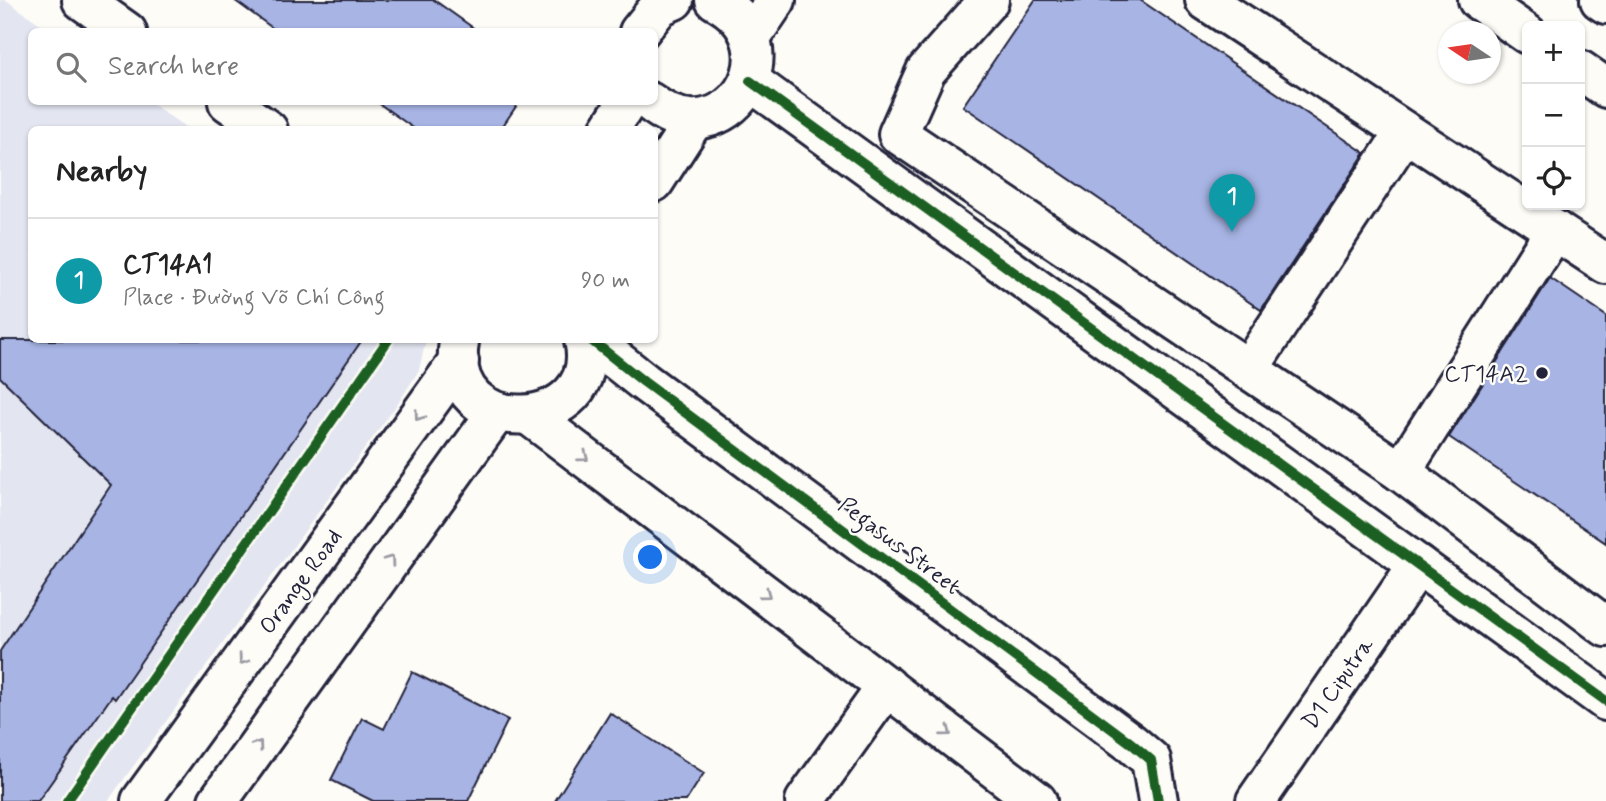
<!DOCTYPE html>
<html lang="en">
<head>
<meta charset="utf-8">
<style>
	:root { --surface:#fff; --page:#f6f6f6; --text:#222; --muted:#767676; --line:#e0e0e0; --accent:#22223b }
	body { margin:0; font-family:Mynerve,sans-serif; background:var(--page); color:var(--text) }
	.controls { position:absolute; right:21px; top:21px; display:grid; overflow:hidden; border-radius:10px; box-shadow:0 2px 5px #0004 }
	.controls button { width:63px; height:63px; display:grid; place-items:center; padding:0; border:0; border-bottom:2px solid var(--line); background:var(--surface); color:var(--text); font:35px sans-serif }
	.compass { position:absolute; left:1438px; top:21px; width:63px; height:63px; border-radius:50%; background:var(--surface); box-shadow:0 2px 5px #0004; rotate:283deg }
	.you { position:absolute; left:651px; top:558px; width:24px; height:24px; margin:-18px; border:5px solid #fff; border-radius:50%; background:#1a73e8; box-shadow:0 0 0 10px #1a73e833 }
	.badge { display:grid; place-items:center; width:46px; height:46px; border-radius:50%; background:var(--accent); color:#fff; font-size:23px; font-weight:700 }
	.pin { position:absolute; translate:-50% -58px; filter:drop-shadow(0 2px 4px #0008) }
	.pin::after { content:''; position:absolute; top:37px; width:24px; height:21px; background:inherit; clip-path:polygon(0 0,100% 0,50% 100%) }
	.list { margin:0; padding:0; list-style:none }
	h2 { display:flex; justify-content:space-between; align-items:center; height:91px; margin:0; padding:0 28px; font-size:30px }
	h2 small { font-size:23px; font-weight:400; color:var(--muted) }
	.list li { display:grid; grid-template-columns:46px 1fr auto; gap:21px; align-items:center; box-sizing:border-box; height:126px; padding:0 28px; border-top:2px solid var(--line) }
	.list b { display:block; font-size:26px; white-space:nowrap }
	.list p { margin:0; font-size:23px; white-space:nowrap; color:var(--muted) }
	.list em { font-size:23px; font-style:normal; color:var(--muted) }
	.icon { flex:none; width:38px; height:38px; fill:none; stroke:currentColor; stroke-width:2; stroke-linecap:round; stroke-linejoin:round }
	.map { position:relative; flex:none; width:1606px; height:801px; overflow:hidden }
	.search { position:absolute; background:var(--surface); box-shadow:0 2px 5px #0004; left:28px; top:28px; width:630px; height:77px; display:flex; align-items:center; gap:18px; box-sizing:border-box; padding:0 24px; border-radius:10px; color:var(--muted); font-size:26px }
	.panel { position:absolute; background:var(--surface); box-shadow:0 2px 5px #0004; left:28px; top:126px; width:630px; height:217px; border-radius:10px }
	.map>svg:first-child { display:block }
	.built { fill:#e3e6f1 }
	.building { fill:#a7b4e4; stroke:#22223b; stroke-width:2 }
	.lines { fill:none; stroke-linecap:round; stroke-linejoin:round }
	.minor-casing { stroke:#22223b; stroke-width:44 }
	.major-casing { stroke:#22223b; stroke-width:44 }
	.highway-casing { stroke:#22223b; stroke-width:44 }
	.minor { stroke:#fdfcf7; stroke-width:38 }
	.major { stroke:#fdfcf7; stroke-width:38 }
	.highway { stroke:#fdfcf7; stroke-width:38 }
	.cycleway-casing { stroke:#fdfcf7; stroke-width:15 }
	.cycleway { stroke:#1b5e20; stroke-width:10 }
	.oneway { stroke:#9a9aa2 }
	.poi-dot { fill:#22223b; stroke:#fdfcf7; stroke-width:2.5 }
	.labels { text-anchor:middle; stroke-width:5; stroke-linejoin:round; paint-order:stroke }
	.poi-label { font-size:23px; fill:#22223b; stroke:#fdfcf7; text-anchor:end }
	.street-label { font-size:23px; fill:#22223b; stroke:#fdfcf7 }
</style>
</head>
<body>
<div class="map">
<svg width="1606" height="801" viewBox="0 0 1606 801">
	<rect width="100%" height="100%" fill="#fdfcf7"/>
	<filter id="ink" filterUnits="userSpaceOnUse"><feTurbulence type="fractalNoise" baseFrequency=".0143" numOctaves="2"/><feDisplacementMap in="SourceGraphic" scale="14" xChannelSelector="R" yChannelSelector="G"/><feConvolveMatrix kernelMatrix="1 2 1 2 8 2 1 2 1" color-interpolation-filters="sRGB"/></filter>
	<g filter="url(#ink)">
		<polygon class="built" points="0,0 6,0 50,31 32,32 32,102 149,102 188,129 32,130 32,340 426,340 419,370 401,399 108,801 0,801"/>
		<g class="building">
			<polygon points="234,0 434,0 479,32 278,32"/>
			<polygon points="1035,0 1140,0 1365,153 1261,310 963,106"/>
			<polygon points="377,102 519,102 500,130 416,130"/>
			<polygon points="1550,278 1606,316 1606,543 1449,437"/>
			<polygon points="0,340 362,340 115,699 112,696 38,801 0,801 0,651 111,485 0,377"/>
			<polygon points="412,672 508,720 468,801 373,801 331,780 362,718 384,729"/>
			<polygon points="610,713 704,773 686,801 555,801"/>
		</g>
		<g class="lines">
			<defs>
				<g id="minor">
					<polyline points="82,0 127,32"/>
					<polyline points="989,0 926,71 898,134 1401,472 1606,627"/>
					<polyline points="1205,0 1606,264"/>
					<polyline points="639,32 660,6 674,0"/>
					<polyline points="751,37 776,0"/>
					<polyline points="750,81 1606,701"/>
					<polyline points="228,102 268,130"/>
					<path d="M650,102c75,61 152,-56 65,-102"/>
					<polyline points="609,130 627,102"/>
					<polyline points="654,182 694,120"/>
					<polyline points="591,340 644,382 1131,743 1151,760 1158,801"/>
					<path d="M459,342c-17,103 147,91 125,-2"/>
					<polyline points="1248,370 1405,132"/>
					<polyline points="530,416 1037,801"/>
					<polyline points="1401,472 1555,230"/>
					<polyline points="141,801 459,361"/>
					<polyline points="218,801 497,412"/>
					<polyline points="805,801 887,686"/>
					<polyline points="1256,801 1418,565"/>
				</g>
				<g id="major">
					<polyline points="1478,0 1527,34"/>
					<polyline points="1580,70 1606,88"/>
				</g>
				<polyline id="highway" points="1600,0 1606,4"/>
			</defs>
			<use href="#minor" class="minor-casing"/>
			<use href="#major" class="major-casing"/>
			<use href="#highway" class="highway-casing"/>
			<use href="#minor" class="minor"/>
			<use href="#major" class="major"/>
			<use href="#highway" class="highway"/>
			<defs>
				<g id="cycleway">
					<polyline points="750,81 1606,701"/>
					<polyline points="591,340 644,382 1131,743 1151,760 1158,801"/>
					<polyline points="67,801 388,340"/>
				</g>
			</defs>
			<use href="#cycleway" class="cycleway-casing"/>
			<use href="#cycleway" class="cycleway"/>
		</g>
		<defs><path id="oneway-chevron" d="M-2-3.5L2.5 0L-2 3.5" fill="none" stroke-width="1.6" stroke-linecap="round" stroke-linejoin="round" transform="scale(1.75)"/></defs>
		<g class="oneway">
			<use href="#oneway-chevron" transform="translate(419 416) rotate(126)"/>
			<use href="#oneway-chevron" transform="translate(584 457) rotate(37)"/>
			<use href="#oneway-chevron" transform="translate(390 560) rotate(-54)"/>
			<use href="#oneway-chevron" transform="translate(766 594) rotate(37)"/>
			<use href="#oneway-chevron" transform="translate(243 660) rotate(126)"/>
			<use href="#oneway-chevron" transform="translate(947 732) rotate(37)"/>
			<use href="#oneway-chevron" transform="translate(258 745) rotate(-54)"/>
		</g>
	</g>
	<circle class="poi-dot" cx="1542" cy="373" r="7"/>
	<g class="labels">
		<g class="poi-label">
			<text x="1528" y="381">CT14A2</text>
		</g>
		<g class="street-label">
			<text transform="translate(900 545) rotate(37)" y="8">Pegasus Street</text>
			<text transform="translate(300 581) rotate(-54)" y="8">Orange Road</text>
			<text transform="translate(1337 683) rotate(-55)" y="8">D1 Ciputra</text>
		</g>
	</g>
</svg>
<div class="controls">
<button>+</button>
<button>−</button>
<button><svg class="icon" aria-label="locate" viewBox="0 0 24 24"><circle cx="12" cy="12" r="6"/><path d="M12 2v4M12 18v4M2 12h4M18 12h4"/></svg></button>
</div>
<svg class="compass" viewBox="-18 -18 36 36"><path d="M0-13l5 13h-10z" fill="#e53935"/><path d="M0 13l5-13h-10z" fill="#767676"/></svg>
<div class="you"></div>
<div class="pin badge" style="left:1232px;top:232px;background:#0f9aa8">1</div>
<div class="search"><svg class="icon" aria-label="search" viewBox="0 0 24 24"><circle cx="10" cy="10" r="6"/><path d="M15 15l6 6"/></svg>Search here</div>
<section class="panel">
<h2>Nearby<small></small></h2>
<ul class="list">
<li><span class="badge" style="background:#0f9aa8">1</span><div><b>CT14A1</b><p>Place · Đường Võ Chí Công</p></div><em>90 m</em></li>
</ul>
</section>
</div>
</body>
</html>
